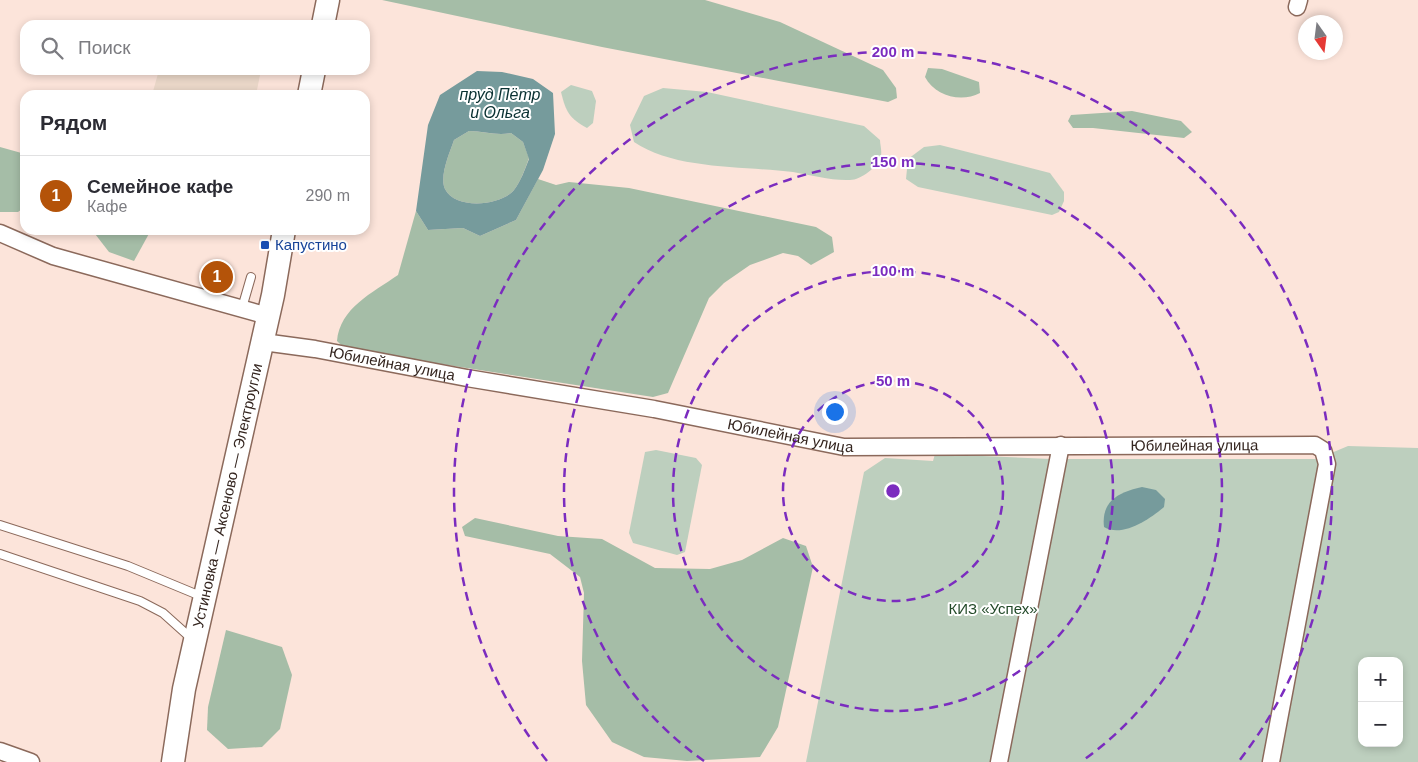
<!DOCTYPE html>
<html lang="ru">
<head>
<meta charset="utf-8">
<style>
	:root { --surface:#fff; --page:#f7f7f7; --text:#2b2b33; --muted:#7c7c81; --line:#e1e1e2; --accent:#b45309 }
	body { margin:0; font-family:Helvetica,sans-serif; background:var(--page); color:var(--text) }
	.controls { position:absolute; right:15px; bottom:15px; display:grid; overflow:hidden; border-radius:10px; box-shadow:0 2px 8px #0003 }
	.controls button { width:45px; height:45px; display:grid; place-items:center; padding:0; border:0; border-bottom:1px solid var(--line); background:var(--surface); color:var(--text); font:25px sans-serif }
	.compass { position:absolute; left:1298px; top:15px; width:45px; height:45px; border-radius:50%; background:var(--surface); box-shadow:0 2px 8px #0003; rotate:166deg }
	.you { position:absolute; left:834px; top:411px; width:18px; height:18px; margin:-12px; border:4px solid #fff; border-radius:50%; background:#1a73e8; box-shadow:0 0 0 8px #1a73e833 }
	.badge { display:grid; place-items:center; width:32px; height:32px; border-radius:50%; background:var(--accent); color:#fff; font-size:16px; font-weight:700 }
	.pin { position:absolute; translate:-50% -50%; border:2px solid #fff; box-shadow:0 1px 5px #0006 }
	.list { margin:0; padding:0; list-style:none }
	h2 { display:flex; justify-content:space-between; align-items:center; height:65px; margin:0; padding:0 20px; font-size:21px }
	h2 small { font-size:16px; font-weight:400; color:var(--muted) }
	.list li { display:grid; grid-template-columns:32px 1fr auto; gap:15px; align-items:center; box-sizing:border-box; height:80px; padding:0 20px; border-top:1px solid var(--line) }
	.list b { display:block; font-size:19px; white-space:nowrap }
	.list p { margin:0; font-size:16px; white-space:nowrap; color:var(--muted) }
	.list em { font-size:16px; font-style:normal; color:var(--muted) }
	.icon { flex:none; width:28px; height:28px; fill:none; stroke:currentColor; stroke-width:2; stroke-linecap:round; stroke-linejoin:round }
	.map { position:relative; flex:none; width:1418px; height:762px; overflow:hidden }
	.search { position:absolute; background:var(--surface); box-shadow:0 2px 8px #0003; left:20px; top:20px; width:350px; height:55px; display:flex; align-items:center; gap:12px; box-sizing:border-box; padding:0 18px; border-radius:15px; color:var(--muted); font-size:19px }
	.panel { position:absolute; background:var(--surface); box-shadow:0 2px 8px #0003; left:20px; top:90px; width:350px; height:145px; border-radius:15px }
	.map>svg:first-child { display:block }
	.commercial { fill:#ebd8c9 }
	.green { fill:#bdcfbe; fill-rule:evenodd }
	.forest { fill:#a5bda7 }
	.water { fill:#769b9c; fill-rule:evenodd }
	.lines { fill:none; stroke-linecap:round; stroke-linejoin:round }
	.service-casing { stroke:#8b695b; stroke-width:10 }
	.minor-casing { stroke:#8b695b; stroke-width:19 }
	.secondary-casing { stroke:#8b695b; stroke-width:25 }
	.service { stroke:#fff; stroke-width:8 }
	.minor { stroke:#fff; stroke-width:16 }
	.secondary { stroke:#fff; stroke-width:22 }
	.ring { fill:none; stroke:#7b2cbf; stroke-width:2.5; stroke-dasharray:9 6 }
	.transit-dot { fill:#1a4fb4; stroke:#fff; stroke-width:2 }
	.labels { text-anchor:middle; stroke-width:4; stroke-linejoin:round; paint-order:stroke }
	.transit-label { font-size:15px; fill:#164399; stroke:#fff; text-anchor:start }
	.street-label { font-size:15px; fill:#34251f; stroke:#fff }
	.park-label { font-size:15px; fill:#234a29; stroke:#fff }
	.water-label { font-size:16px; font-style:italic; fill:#0a3132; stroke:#fff }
	.centre { fill:#7b2cbf; stroke:#fff; stroke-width:2.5 }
	.ring-label { font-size:15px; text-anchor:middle; font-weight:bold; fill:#7b2cbf; stroke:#fff; stroke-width:4; stroke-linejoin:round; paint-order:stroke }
</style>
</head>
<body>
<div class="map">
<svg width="1418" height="762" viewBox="0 0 1418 762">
	<rect width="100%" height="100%" fill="#fce4da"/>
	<polygon class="commercial" points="159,70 261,70 256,95 152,95"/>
	<g class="green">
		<path d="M571,85l21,6 4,10 -3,22 -6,5c-18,-10 -21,-16 -26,-36z"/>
		<path d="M663,88l44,4 157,34 16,14c0,4 2,11 1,15 -3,12 -20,25 -31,25 -18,1 -39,-5 -57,-8 -49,-6 -118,-2 -159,-30l-4,-17 14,-29z"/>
		<polygon points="940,145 1050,173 1064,192 1064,201 1059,212 1052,215 918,187 906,179 908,159 924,147"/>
		<path d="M1348,446l70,2v314h-612l58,-290 21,-14 48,3 2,-7 116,5h266zM1362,661h37v82h-37z"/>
		<polygon points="656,450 696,458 702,465 685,552 677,555 633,543 629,533 645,452"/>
	</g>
	<g class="forest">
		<polygon points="382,0 705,0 780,22 883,70 896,88 897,98 888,102 602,47"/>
		<path d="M928,68l14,1 37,13 1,11c-19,10 -45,3 -55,-16z"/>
		<polygon points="1132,111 1181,121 1192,132 1184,138 1093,128 1073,128 1068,121 1071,115"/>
		<path d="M469,131c14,0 27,5 42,2l12,9 6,16c-4,11 -8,23 -15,32 -13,16 -59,20 -69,-1 -6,-13 5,-37 9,-49z"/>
		<polygon points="0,147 25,154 25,207 18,212 0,212"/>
		<path d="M538,179l18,6 13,-3 60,6 187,39 16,10 2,15 -23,13 -13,-9 -15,-3 -33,12 -26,18 -15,15 -41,95 -15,4 -308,-48 -8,-8c3,-33 35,-48 61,-66l18,-64 12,19 35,-2 17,8 36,-16z"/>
		<polygon points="92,230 151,230 134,261 109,252"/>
		<polygon points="475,518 558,536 602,539 655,568 710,569 742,560 783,538 806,546 813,567 778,727 760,757 687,761 644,757 612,742 586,705 582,661 584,593 580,577 550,554 465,536 462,527"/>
		<polygon points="226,630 282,647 292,675 280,729 262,747 228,749 207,730 208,707"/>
	</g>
	<g class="water">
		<path d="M477,71l25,1 31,7 20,14 2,41 -12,36 -27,50 -36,16 -17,-8 -35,2 -12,-19 12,-86 12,-30zM469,131c15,0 27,5 42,2l12,9 6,17c-4,10 -8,22 -15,31 -13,16 -59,20 -69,-1 -6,-13 5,-37 9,-49z"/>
		<path d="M1142,487l14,3 9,9 -1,8c-14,12 -42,31 -60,20 -3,-27 16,-35 38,-40z"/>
	</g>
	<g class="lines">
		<defs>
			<g id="service">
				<polyline points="242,308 251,277"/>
				<polyline points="0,525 128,566 203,597"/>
				<polyline points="0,554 140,601 163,613 192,639"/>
			</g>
			<g id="minor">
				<polyline points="1297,7 1299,0"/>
				<polyline points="0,233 53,256 268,316"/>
				<path id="s1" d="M263,342l52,7 152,29 187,31 190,38 471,-2 8,5 4,14 -56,298"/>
				<polyline points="0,751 31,762"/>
				<polyline points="999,762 1061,445"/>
			</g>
			<g id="secondary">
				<polyline points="323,25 328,0"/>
				<polyline points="309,95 314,70"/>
				<path id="s2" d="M173,762l11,-73 89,-394 11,-65"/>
			</g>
		</defs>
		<use href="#service" class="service-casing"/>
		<use href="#minor" class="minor-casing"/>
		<use href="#secondary" class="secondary-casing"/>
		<use href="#service" class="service"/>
		<use href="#minor" class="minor"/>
		<use href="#secondary" class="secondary"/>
	</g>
	<g class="ring">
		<circle cx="893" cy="491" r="110"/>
		<circle cx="893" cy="491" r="220"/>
		<path d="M704 761A329 329 0 1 1 1082 761"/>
		<path d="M547 761A439 439 0 1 1 1239 761"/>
	</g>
	<rect class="transit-dot" x="260" y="240" width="10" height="10" rx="2.5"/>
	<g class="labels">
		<g class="transit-label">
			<text x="275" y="250">Капустино</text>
		</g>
		<g class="street-label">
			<text dy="5" stroke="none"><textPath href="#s1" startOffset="131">Юбилейная улица</textPath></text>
			<text dy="5" stroke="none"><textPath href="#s1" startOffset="536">Юбилейная улица</textPath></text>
			<text dy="5" stroke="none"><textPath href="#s1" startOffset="941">Юбилейная улица</textPath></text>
			<text dy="5" stroke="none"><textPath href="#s2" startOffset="272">Устиновка — Аксеново — Электроугли</textPath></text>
		</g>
		<g class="park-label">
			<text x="993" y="614">КИЗ «Успех»</text>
		</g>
		<g class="water-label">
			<text x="500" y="100">пруд Пётр<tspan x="500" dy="18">и Ольга</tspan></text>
		</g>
	</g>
	<circle cx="893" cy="491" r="8" class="centre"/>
	<g class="ring-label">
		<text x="893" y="57">200 m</text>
		<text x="893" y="167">150 m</text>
		<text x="893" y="276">100 m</text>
		<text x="893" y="386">50 m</text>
	</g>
</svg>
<div class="controls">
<button>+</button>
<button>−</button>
</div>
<svg class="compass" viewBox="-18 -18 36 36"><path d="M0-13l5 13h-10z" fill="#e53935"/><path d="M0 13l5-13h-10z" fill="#7c7c81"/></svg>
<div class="you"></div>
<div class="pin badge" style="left:217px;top:277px">1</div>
<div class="search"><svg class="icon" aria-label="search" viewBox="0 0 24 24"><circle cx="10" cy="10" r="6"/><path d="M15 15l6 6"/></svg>Поиск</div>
<section class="panel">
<h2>Рядом<small></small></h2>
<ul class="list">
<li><span class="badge">1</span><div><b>Семейное кафе</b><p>Кафе</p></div><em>290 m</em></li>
</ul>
</section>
</div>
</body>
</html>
